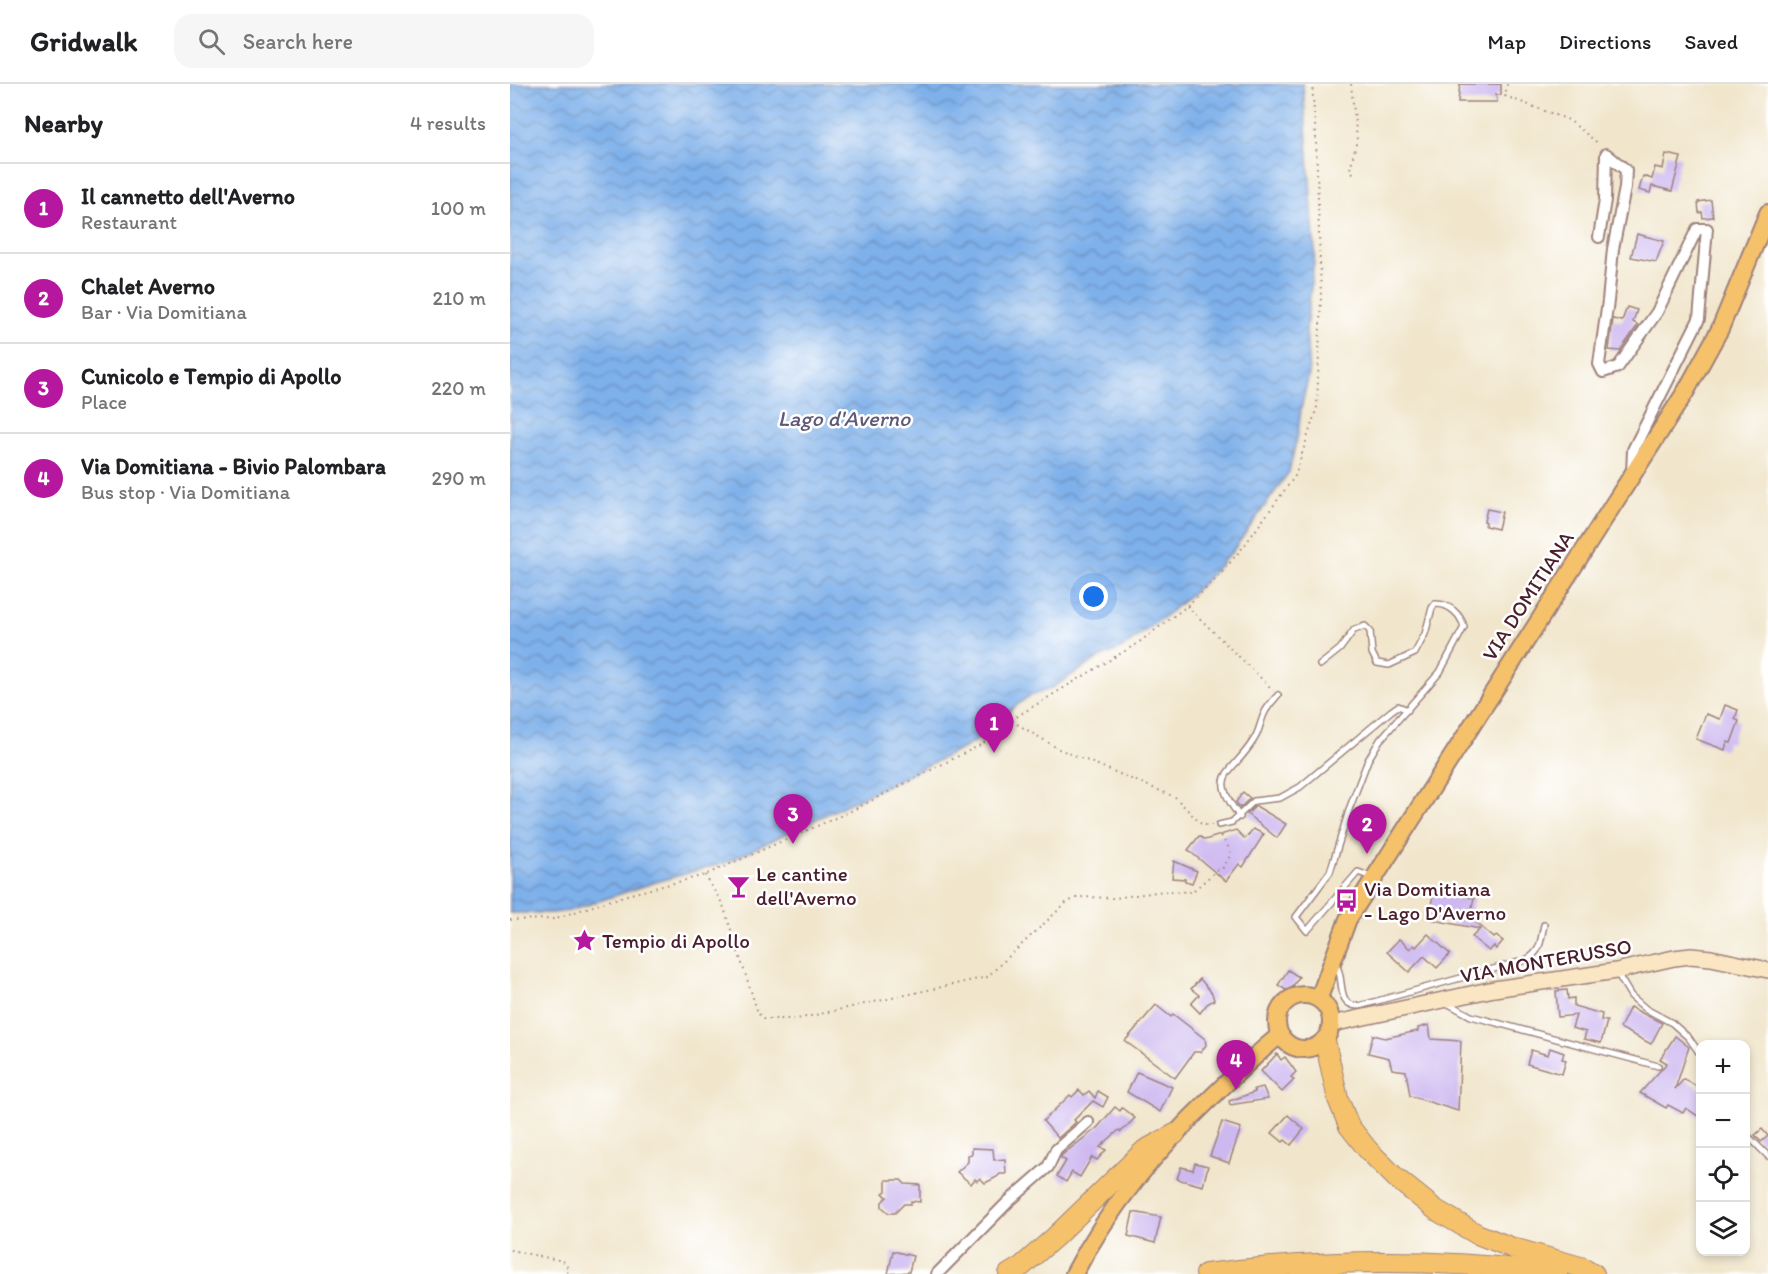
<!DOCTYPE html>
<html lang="en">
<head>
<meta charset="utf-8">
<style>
	:root { --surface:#fff; --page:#f6f6f6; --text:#202124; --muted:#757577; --line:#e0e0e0; --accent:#b5179e }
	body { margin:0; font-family:Itim,sans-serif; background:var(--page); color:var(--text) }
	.controls { position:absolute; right:18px; bottom:18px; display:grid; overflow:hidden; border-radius:12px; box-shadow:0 3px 9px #0003 }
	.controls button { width:54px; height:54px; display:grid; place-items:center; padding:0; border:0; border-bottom:2px solid var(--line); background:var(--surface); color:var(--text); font:30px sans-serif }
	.you { position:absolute; left:584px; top:513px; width:21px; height:21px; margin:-15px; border:4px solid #fff; border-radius:50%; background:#1a73e8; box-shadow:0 0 0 9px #1a73e833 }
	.badge { display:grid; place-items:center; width:39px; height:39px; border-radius:50%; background:var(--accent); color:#fff; font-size:20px; font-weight:700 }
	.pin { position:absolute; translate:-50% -50px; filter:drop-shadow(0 2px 3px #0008) }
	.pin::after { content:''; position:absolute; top:32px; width:21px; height:18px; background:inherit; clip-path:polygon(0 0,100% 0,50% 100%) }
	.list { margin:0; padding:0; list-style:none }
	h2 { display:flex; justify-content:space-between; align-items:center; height:78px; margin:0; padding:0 24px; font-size:26px }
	h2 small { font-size:20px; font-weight:400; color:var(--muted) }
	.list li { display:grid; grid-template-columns:39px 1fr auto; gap:18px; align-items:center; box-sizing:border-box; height:90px; padding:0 24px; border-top:2px solid var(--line) }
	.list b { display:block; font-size:22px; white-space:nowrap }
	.list p { margin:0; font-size:20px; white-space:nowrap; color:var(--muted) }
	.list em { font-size:20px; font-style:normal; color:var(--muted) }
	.icon { flex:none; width:33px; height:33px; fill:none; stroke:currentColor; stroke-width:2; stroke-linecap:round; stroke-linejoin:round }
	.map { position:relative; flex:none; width:1258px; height:1190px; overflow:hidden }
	header { display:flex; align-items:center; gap:36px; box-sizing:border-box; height:84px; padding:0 30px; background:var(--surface); border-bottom:2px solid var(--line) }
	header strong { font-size:28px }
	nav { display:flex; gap:33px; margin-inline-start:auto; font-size:21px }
	.search { width:420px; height:54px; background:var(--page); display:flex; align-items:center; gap:15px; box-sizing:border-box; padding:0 21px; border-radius:18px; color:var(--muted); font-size:22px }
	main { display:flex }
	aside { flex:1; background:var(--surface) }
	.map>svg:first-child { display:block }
	.water { fill:url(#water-waves); stroke:#64688a; stroke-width:1.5 }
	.building { fill:#cdb8f0 }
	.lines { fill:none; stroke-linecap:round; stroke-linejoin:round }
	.lane-casing { stroke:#9e827c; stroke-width:8 }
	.street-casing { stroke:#9e827c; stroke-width:14 }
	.secondary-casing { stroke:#9e827c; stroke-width:18 }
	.primary-casing { stroke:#9e827c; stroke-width:20 }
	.highway-casing { stroke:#9e827c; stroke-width:22 }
	.path { stroke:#9e827c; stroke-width:2; stroke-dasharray:1.5 4.5; stroke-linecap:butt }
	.lane { stroke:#fff; stroke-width:5 }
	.street { stroke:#fff; stroke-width:10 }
	.secondary { stroke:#fbe6c4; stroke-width:15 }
	.primary { stroke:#f5c16b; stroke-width:16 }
	.highway { stroke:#f5c16b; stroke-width:20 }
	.labels { text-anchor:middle; stroke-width:5; stroke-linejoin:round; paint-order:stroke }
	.street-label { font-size:21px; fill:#4a1f2b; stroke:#fff }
	.poi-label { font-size:21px; fill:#4a1f2b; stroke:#fff; text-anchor:start }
	.water-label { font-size:22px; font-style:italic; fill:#5f5977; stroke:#fff }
</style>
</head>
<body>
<header>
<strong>Gridwalk</strong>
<div class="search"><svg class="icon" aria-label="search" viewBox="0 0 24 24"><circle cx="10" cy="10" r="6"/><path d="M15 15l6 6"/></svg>Search here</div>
<nav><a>Map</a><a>Directions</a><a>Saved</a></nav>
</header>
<main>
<aside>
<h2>Nearby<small>4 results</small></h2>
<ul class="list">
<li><span class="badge">1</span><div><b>Il cannetto dell'Averno</b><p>Restaurant</p></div><em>100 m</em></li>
<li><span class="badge">2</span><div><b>Chalet Averno</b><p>Bar · Via Domitiana</p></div><em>210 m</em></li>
<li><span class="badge">3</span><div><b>Cunicolo e Tempio di Apollo</b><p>Place</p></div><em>220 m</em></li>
<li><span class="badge">4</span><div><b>Via Domitiana - Bivio Palombara</b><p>Bus stop · Via Domitiana</p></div><em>290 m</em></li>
</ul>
</aside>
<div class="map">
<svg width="1258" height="1190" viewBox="0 0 1258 1190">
	<defs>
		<pattern id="water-waves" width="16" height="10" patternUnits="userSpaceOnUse" patternTransform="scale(1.5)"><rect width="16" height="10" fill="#7eb0ea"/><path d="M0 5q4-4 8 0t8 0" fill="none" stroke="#698fbe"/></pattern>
	</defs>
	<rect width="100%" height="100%" fill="#fff"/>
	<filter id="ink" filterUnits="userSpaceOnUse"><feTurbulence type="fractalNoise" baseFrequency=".0167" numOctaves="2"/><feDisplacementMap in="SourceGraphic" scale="12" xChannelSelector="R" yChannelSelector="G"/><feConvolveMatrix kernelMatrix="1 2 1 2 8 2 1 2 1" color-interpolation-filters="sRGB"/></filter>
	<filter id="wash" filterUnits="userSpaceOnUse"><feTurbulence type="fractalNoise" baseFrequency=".008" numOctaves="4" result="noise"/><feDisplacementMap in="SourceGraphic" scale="24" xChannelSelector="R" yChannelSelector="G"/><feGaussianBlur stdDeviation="1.35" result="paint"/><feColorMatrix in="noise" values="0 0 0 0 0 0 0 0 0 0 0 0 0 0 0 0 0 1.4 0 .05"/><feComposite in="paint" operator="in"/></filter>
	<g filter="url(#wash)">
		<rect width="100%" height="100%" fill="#f1e6cc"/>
		<polygon class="water" points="0,0 793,0 805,169 796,246 799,290 791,325 788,349 779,388 722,468 689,503 658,530 612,564 587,575 540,605 518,613 502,625 485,645 454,664 217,778 146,798 59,827 42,829 0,829"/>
		<g id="blocks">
			<g class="building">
				<polygon points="950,0 991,0 991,11 986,11 987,18 948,18"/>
				<polygon points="1156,70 1171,73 1162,107 1142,102 1140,109 1129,106 1133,92 1142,95 1145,83 1153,85"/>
				<polygon points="1201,116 1203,133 1193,134 1192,128 1189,129 1188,118"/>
				<polygon points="1127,150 1154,157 1146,178 1121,173"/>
				<polygon points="1117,223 1127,226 1123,238 1128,241 1110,267 1099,266 1103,235 1112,237"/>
				<polygon points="977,425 992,428 988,445 975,442 976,438 974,437"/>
				<polygon points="1215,621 1228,626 1225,635 1229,637 1221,659 1217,658 1215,666 1186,655 1196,630 1210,635"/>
				<polygon points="733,708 740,714 730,724 726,718"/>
				<polygon points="746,722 776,740 767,754 737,730"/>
				<polygon points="743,745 754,750 733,783 729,780 716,797 678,766 689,752 695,756 726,746 735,755"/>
				<polygon points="664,777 687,787 682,799 675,797 675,795 662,794"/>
				<polygon points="924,807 964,814 960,833 984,854 986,852 993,857 986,865 984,862 979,867 962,853 970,845 918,835"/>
				<polygon points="918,850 940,870 927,884 914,872 899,888 877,868 889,855 900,865 904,861 906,863"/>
				<polygon points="778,886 789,893 779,908 768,901"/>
				<polygon points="690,895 702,909 704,916 697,920 690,929 681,920 689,911 681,905"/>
				<polygon points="1057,906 1058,915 1064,914 1064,922 1092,930 1091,936 1097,937 1091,959 1074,955 1076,948 1062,944 1066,931 1048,933 1046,907"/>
				<polygon points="646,921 661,933 663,930 695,955 696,961 691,968 684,968 665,994 615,957"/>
				<polygon points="1120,923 1152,939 1141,960 1110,944"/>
				<polygon points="919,941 921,955 951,957 948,1027 900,1012 896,987 882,985 879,974 858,969 863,951 875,954 908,947 908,944"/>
				<polygon points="1165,952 1179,963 1165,1005 1174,995 1191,1005 1191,1034 1176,1024 1173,1029 1158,1021 1156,1024 1130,1009 1157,979 1150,975"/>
				<polygon points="1040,964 1054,969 1052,975 1056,976 1052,990 1017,980 1021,966 1038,971"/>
				<polygon points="767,970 771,976 775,973 786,988 781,993 784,996 772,1008 751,987"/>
				<polygon points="627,988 662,1003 650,1028 617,1008"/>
				<polygon points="753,1003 758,1015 720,1021 719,1017 745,1008 744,1005"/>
				<polygon points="569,1006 574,1011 579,1007 585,1014 588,1007 598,1013 593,1023 583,1017 564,1036 566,1038 548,1054 533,1037 560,1011 562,1013"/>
				<polygon points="605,1023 610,1027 612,1024 625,1034 611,1048 609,1046 590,1063 596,1066 587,1076 582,1073 570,1093 562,1088 556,1098 547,1092 556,1077 551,1074 552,1071 587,1044"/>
				<polygon points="778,1031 794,1045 781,1061 775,1056 773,1058 762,1049"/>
				<polygon points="712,1038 731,1044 719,1079 700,1072"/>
				<polygon points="1252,1045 1258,1052 1251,1058 1245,1051"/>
				<polygon points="462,1064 483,1065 484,1076 495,1075 496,1090 490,1090 487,1093 475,1099 470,1094 467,1097 465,1095 461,1100 447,1088 458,1078 458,1071 462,1070"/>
				<polygon points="685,1079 698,1082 693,1102 667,1095 671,1083 683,1086"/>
				<polygon points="376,1096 391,1096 395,1100 410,1101 410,1118 401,1117 401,1120 394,1120 385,1129 379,1129 372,1123 372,1118 377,1113 373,1109 376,1107"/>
				<polygon points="623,1128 651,1133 645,1159 618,1152"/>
				<polygon points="383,1167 403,1172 399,1188 378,1190"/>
			</g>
		</g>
	</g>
	<g filter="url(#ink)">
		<use href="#blocks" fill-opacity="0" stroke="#9e827c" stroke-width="1.5"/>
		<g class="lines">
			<defs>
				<g id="lane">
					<path d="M810,581l20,-16 14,-19 11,-4 5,5 2,22 5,10 12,2 26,-12 10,-19 7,-26 3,-4c14,-1 26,11 29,23l-24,45 -60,68 -12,20 -18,47 -20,65 -34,45 11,14 51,-59 13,5"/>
					<path d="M730,733c-33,-44 -9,-41 13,-76 6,-8 7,-18 11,-27 3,-7 9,-13 14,-19"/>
					<polyline points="709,741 722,738 744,717 770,714 790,703 881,627 888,622 898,626"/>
					<path d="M823,882l5,3c6,14 -1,37 21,37l167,-46c16,-9 14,-19 18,-35"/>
					<polyline points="1107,889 1121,912 1136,925 1162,939 1179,954 1190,970"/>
					<polyline points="937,919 961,932 1148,982"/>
					<polyline points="1236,1050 1258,1072"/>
				</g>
				<g id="street">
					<polyline points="1089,153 1095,116 1096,70 1116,86 1115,104 1103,165 1098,217 1089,280 1093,288 1108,283 1147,228 1187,145 1197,145 1189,235 1123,366 1122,390"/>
					<polyline points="427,1190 498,1118 538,1083 546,1066 578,1038"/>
				</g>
				<polyline id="secondary" points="822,940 984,905 1106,887 1164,874 1181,872 1201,874 1258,886"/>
				<g id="primary">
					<circle cx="794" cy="938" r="27"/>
					<polyline points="809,914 838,835 1176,307 1210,245 1258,129"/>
					<path d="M564,1190c36,-69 83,-124 138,-177 22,-21 44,-43 68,-62"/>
				</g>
				<g id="highway">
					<polyline points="815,957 828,1015 839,1042 858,1066 886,1094 926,1126 967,1150 1003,1164 1074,1184 1084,1190"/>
					<polyline points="499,1190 512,1182 545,1153 635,1066 665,1050"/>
					<path d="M696,1190c116,-15 235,-17 351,0"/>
				</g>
			</defs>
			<use href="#lane" class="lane-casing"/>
			<use href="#street" class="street-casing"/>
			<use href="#secondary" class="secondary-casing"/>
			<use href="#primary" class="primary-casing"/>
			<use href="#highway" class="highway-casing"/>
			<g class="path">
				<polyline points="841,0 847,56 840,85 845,92"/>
				<polyline points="997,0 995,12 1059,36 1089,60"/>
				<polyline points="677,522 763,606"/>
				<polyline points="502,637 549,665 665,713 692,741 702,741"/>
				<path d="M195,791l18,30 35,108 5,6h34l190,-42 79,-74 12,-6 37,1 49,-7 28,1 25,-22 5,-1c16,-23 5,-17 -2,-37"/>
				<polyline points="0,836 43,835 117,811 195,791 339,728 472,660 509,631 628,559 677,522 708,493 734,462 785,392 807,323 811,213 806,54 802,0"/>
				<polyline points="0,1166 53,1177 58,1184 57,1190"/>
			</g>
			<use href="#lane" class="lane"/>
			<use href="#street" class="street"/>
			<use href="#secondary" class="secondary"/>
			<use href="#primary" class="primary"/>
			<use href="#highway" class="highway"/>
		</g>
	</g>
	<defs>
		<symbol id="bar-bare" viewBox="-9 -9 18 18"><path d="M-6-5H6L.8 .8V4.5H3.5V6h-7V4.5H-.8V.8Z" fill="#b5179e" stroke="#fff" stroke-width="2.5" paint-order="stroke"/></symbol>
		<symbol id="bus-bare" viewBox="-9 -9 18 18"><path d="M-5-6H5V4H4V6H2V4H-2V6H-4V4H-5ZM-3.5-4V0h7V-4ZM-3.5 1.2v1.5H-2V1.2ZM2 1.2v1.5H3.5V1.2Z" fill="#b5179e" stroke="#fff" stroke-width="2.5" paint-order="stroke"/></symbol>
		<symbol id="sight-bare" viewBox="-9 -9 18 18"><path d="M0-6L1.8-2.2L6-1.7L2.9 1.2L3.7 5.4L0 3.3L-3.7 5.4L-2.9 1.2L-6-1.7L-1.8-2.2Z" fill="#b5179e" stroke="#fff" stroke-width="2.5" paint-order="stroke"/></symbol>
	</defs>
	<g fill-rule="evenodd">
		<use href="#bar-bare" x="212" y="786" width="33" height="33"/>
		<use href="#bus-bare" x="820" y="800" width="33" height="33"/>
		<use href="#sight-bare" x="58" y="840" width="33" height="33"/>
	</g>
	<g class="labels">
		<g class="street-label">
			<text transform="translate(1018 512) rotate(-57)" y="7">VIA DOMITIANA</text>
			<text transform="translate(1036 877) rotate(-10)" y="7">VIA MONTERUSSO</text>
		</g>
		<g class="poi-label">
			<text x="246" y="797">Le cantine<tspan x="246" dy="24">dell'Averno</tspan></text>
			<text x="854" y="812">Via Domitiana<tspan x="854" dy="24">- Lago D'Averno</tspan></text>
			<text x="92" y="864">Tempio di Apollo</text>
		</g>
		<g class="water-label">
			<text x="334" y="342">Lago d'Averno</text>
		</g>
	</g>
</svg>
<div class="controls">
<button>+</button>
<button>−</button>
<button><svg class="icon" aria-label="locate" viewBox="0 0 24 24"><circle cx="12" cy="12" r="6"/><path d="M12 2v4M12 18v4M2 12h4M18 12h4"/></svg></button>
<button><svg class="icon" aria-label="layers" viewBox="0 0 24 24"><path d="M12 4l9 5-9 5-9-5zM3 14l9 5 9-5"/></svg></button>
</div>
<div class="you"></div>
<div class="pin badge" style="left:484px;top:669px">1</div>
<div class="pin badge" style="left:857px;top:770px">2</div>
<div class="pin badge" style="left:283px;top:760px">3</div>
<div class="pin badge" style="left:726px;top:1006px">4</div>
</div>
</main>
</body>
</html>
